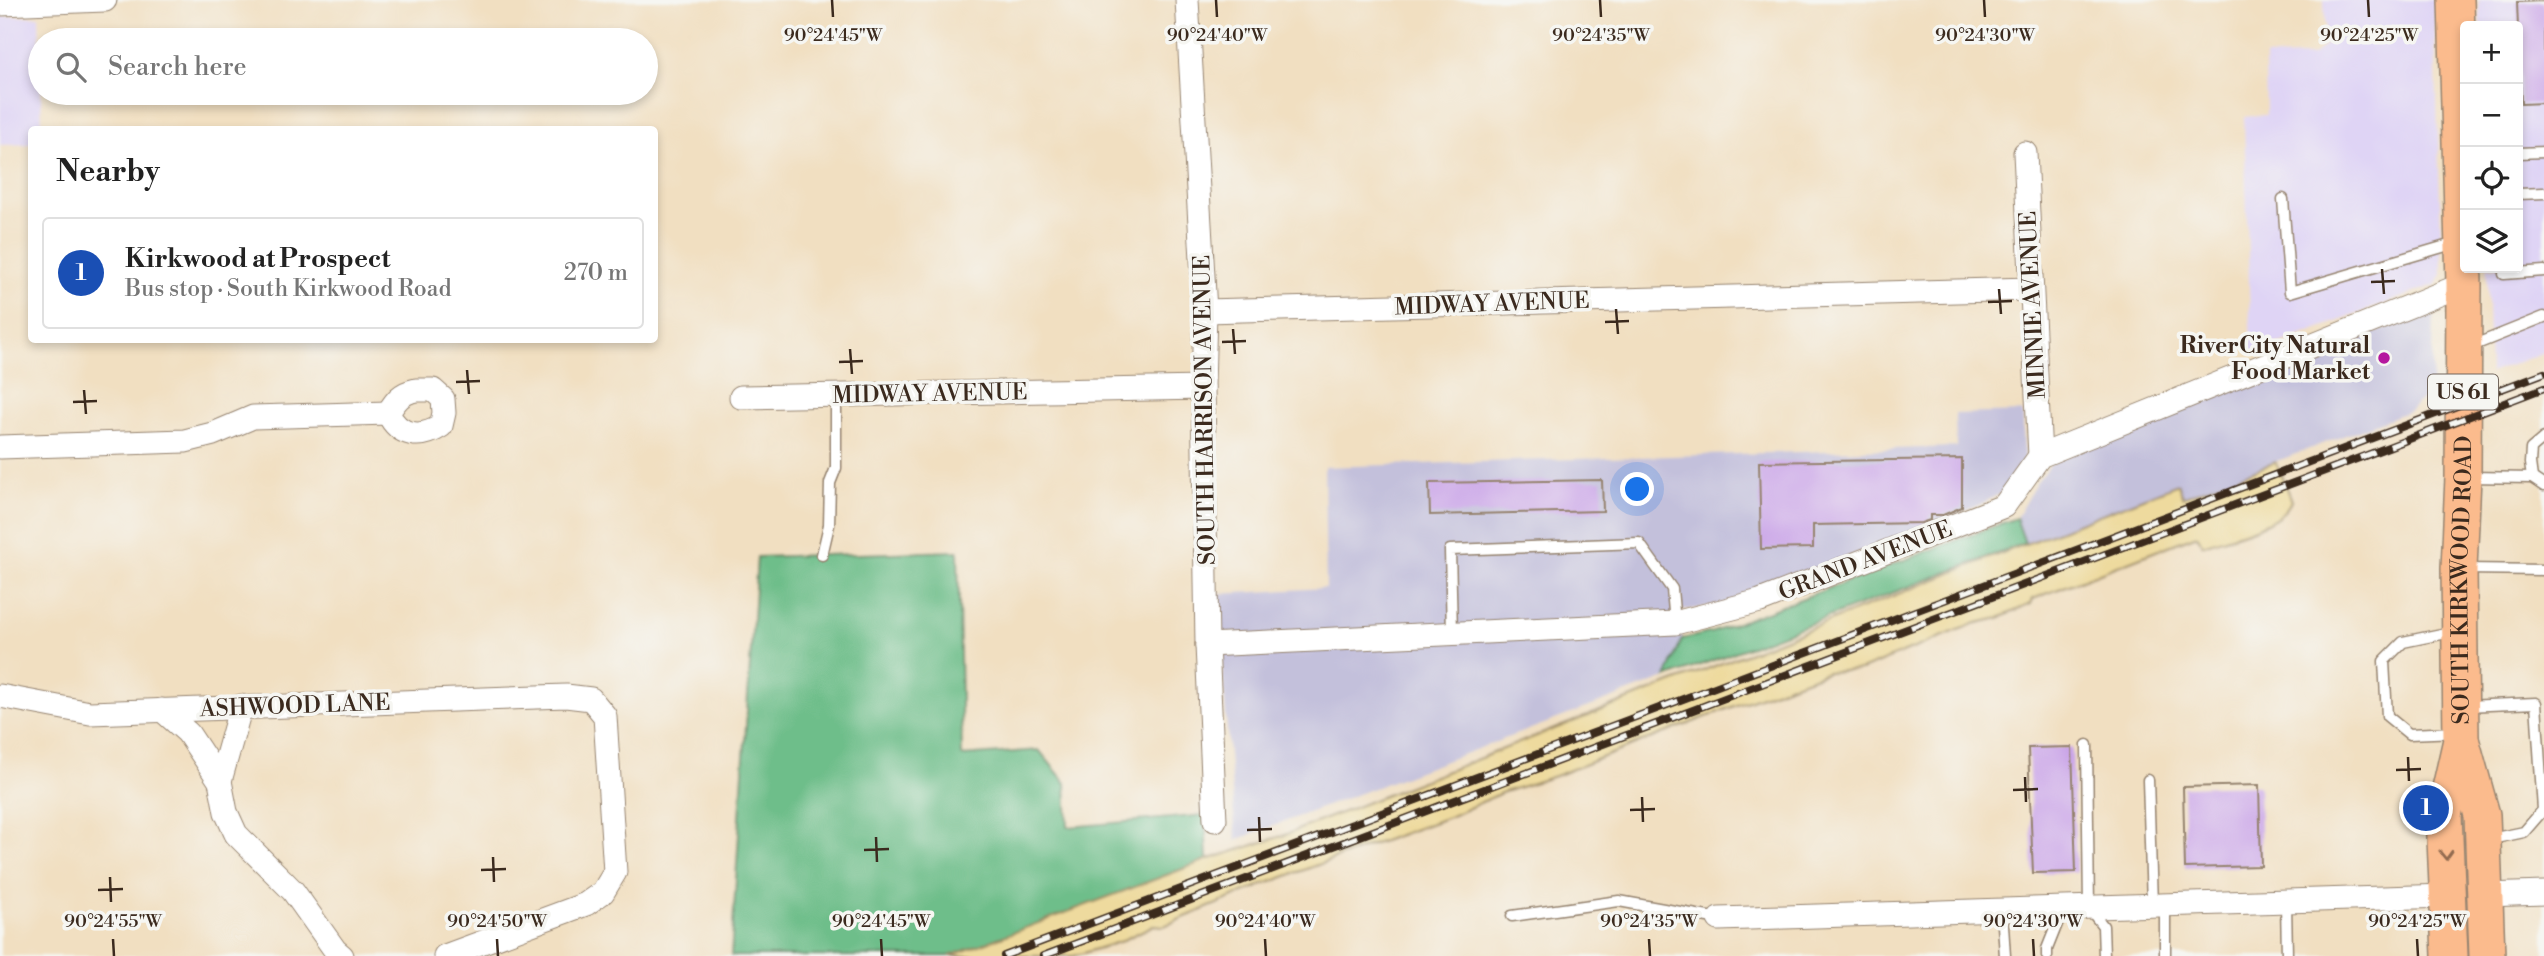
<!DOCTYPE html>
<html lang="en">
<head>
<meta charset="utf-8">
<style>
	:root { --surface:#fff; --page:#f6f6f6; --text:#222; --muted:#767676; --line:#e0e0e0; --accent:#d93025 }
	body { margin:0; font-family:"Libre Bodoni",serif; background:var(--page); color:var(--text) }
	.controls { position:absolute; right:21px; top:21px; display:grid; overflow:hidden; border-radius:7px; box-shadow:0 4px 10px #0003 }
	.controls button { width:63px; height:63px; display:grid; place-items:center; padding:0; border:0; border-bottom:2px solid var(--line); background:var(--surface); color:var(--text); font:35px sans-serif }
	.you { position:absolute; left:1638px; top:490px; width:24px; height:24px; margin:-18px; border:5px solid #fff; border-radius:50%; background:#1a73e8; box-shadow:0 0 0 10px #1a73e833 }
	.badge { display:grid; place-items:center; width:46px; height:46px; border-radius:50%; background:var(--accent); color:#fff; font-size:23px; font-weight:700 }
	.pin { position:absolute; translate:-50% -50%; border:4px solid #fff; box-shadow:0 2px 7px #0006 }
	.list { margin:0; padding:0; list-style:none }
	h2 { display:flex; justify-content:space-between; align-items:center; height:91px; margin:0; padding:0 28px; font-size:30px }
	h2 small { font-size:23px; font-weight:400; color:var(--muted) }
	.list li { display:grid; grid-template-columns:46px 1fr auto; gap:21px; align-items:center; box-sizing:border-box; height:112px; margin:0 14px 14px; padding:0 14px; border:2px solid var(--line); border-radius:7px }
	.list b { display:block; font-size:26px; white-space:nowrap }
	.list p { margin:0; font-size:23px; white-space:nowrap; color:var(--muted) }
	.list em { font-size:23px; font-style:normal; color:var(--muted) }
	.icon { flex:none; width:38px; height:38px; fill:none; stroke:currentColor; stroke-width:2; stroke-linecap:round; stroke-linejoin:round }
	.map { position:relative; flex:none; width:2544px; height:956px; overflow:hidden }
	.search { position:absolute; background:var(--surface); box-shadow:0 4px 10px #0003; left:28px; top:28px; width:630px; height:77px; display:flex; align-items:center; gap:18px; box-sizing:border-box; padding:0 24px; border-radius:38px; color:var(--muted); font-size:26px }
	.panel { position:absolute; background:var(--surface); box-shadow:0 4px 10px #0003; left:28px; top:126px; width:630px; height:217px; border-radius:7px }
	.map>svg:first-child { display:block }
	.built { fill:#dfd4f5 }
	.industrial { fill:#c3c0db }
	.forest { fill:#6ebe8a; stroke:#547454; stroke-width:2 }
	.sand { fill:#eeda9e; stroke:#94825e; stroke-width:2 }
	.building { fill:#caa5e8 }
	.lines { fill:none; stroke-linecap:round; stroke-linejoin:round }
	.service-casing { stroke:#968470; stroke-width:13 }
	.minor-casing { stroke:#968470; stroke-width:25 }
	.primary-casing { stroke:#968470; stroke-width:38 }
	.service { stroke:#fff; stroke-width:10 }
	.minor { stroke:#fff; stroke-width:23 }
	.primary { stroke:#fbbb8d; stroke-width:35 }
	.rail-casing { stroke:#3b2a1e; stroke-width:8 }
	.rail { stroke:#f6f6f2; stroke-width:5; stroke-dasharray:16; stroke-linecap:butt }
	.oneway { stroke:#916b50 }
	.ticks { fill:none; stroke:#3b2a1e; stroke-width:2.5 }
	.poi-dot { fill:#b5179e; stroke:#f6f6f2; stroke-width:2.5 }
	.labels { text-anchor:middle; stroke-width:7; stroke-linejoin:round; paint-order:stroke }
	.shield { fill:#f6f6f2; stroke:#73675e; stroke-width:2 }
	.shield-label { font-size:21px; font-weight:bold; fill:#3b2a1e }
	.street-label { font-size:23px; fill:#3b2a1e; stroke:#f6f6f2 }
	.poi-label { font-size:23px; font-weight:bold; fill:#3b2a1e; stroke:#f6f6f2; text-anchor:end }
	.ticks-label { font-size:18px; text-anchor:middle; fill:#3b2a1e; stroke:#f6f6f2; stroke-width:7; stroke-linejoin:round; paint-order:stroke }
</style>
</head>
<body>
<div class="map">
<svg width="2544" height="956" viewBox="0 0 2544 956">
	<rect width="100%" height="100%" fill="#f6f6f2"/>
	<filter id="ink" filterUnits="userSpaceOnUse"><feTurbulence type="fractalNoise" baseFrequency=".0143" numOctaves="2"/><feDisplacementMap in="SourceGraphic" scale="14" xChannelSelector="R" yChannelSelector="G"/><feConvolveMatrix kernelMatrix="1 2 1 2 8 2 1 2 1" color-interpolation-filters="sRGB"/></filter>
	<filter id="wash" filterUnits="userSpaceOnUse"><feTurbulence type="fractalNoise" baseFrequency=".00686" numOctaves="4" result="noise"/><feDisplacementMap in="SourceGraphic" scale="28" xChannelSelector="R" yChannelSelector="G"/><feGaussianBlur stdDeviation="1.57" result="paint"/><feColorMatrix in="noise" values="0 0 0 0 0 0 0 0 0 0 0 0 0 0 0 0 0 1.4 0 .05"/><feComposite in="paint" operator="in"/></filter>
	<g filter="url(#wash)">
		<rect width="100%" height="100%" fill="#f1dfc1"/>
		<g class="built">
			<polygon points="2324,0 2434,0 2442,274 2437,284 2251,354 2244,117 2266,115 2265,57 2312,56 2326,45"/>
			<polygon points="2479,0 2544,0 2544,352 2490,373 2487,268 2518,268 2518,26 2480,26"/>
			<polygon points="39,16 42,129 32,130 31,144 0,145 0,17"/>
		</g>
		<g class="industrial">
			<polygon points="2422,314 2434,317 2432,392 2409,411 2183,497 2178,484 2025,543 2016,518 2036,483 2047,468 2058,459"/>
			<polygon points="2023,412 2024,460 2003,492 1979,505 1741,601 1681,611 1682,639 1666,678 1236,840 1216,594 1326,588 1324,467 1956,447 1955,414"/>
		</g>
		<g class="forest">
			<polygon points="2016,518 2025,543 1666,678 1682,639 1713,632"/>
			<polygon points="958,551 962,756 1039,750 1066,783 1068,827 1205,815 1207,860 950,956 731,956 757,557"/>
		</g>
		<path class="sand" d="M2276,462l15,39c-10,25 -63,35 -88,44l-6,-10 -164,64 -2,5 -32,14 -26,6 -112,46 -34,2 -90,33 -182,71 -54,17 -47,22 -194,71 -96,40 -10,-1 -35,17 -45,14h-124l257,-96 75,-24 896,-352 5,13z"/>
		<g id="blocks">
			<g class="building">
				<polygon points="2544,1 2544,103 2521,104 2517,2"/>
				<polygon points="1962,459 1962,507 1943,515 1930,515 1930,520 1921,523 1813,525 1813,548 1761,549 1759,462"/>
				<polygon points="1602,480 1603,511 1430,515 1429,483"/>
				<polygon points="2072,747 2076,872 2033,873 2028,748"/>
				<polygon points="2259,785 2261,866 2185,868 2183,787"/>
			</g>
		</g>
	</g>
	<g filter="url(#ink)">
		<use href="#blocks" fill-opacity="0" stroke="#968470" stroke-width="2"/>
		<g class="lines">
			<defs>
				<g id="service">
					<polyline points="2518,153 2544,152"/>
					<polyline points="2518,194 2544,193"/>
					<polyline points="2283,199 2290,292 2456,243"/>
					<polyline points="2504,274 2544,271"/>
					<polyline points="2469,347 2544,317"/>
					<polyline points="2469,477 2532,478 2544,486"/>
					<polyline points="2532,478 2530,463 2531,449 2544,438"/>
					<polyline points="822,555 829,525 830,483 836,468 836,395"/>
					<polyline points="2465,569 2544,570"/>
					<polyline points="2456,631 2403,642 2384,661 2387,716 2409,734 2456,732"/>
					<polyline points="1452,633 1450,550 1639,543 1672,589 1675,623"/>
					<polyline points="2465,706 2536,703 2543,810 2524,832 2486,840"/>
					<polyline points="2087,745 2089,908 2103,926 2104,956"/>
					<polyline points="2148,780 2152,905"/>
					<polyline points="2286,902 2287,956"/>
					<polyline points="2002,910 2005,956"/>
					<polyline points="1512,916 1619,901 1719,919"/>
					<polyline points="2047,956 2047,949 2063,909"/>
					<polyline points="2165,956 2165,905"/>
				</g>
				<g id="minor">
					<polyline points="1187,0 1205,311 1203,388 1207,645 1215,820"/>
					<polyline points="0,4 105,0"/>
					<polyline points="2025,153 2040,456"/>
					<polyline points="1205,311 2031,289"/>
					<path d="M416,390h17l10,9 1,14 -3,13c-20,13 -42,11 -53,-13 8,-13 13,-20 28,-23z"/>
					<polyline points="741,397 1203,388"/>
					<polyline points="0,447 185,441 213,434 253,417 388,413"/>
					<polyline points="1207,645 1675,623 1760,601 2004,506 2040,456 2464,284"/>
					<polyline points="0,696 90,713 566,696 591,699 605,716 615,872 603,892 586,904 445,956"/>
					<polyline points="241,706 220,781 226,812 236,834 293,891 335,950 342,956"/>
					<polyline points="162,710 188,733 220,781"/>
					<polyline points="2485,895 2544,893"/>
					<polyline points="1719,919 2447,896"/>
				</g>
				<g id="primary">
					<polyline points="2462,743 2482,815 2487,956"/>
					<path id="s1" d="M2450,956l-6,-141 17,-75 -2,-171 4,-92 1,-193 -8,-284"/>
				</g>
			</defs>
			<use href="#service" class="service-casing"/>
			<use href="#minor" class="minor-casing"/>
			<use href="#primary" class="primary-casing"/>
			<use href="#service" class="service"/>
			<use href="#minor" class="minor"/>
			<use href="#primary" class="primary"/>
			<defs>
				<g id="rail">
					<polyline points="1004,956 2544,373"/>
					<polyline points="1043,956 2544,388"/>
				</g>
			</defs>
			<use href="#rail" class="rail-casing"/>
			<use href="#rail" class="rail"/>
		</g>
		<defs><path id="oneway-chevron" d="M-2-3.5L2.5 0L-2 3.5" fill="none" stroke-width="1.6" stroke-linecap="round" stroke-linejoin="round" transform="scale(1.75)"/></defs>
		<use class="oneway" href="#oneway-chevron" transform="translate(2446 855) rotate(88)"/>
	</g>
	<path class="ticks" d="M832,0l1,17M1216,0l1,17M1600,0l1,17M1984,0l1,17M2368,0l1,17M2382,269l2,25M2371,282l24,-1M1999,289l2,25M1988,302l24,-1M1616,309l2,25M1605,322l24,-1M1233,329l2,25M1222,342l24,-1M850,349l2,25M839,362l24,-1M467,370l2,24M456,382l24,-1M84,390l2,24M73,402l24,-1M2408,757l1,24M2396,770l25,-1M2025,777l1,25M2013,790l25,-1M1642,797l1,25M1630,810l25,-1M1259,817l1,25M1247,830l25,-1M876,837l1,25M864,850l25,-1M493,857l1,25M481,870l25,-1M110,877l1,25M98,890l25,-1M113,939l1,17M497,939l1,17M881,939l1,17M1265,939l1,17M1649,939l1,17M2033,939l1,17M2417,939l1,17"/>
	<circle class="poi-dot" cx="2384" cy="358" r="7"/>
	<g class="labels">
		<rect class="shield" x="2428" y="374.5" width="70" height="35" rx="5"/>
		<g class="shield-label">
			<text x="2463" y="399">US 61</text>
		</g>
		<g class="street-label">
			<text transform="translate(1492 303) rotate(-2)" y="8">MIDWAY AVENUE</text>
			<text transform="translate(2032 305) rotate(-93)" y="8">MINNIE AVENUE</text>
			<text transform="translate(930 393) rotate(-1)" y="8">MIDWAY AVENUE</text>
			<text transform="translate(1204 410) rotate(-91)" y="8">SOUTH HARRISON AVENUE</text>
			<text transform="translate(1865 560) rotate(-21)" y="8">GRAND AVENUE</text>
			<text dy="8" stroke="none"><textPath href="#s1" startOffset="378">SOUTH KIRKWOOD ROAD</textPath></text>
			<text transform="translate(295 705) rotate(-2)" y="8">ASHWOOD LANE</text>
		</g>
		<g class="poi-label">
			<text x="2370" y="353">RiverCity Natural<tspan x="2370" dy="26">Food Market</tspan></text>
		</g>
	</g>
	<g class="ticks-label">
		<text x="833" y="41">90°24'45"W</text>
		<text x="1217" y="41">90°24'40"W</text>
		<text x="1601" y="41">90°24'35"W</text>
		<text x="1985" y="41">90°24'30"W</text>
		<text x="2369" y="41">90°24'25"W</text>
		<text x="113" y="927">90°24'55"W</text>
		<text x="497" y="927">90°24'50"W</text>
		<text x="881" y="927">90°24'45"W</text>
		<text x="1265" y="927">90°24'40"W</text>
		<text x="1649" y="927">90°24'35"W</text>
		<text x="2033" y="927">90°24'30"W</text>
		<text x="2417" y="927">90°24'25"W</text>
	</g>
</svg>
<div class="controls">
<button>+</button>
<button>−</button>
<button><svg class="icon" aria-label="locate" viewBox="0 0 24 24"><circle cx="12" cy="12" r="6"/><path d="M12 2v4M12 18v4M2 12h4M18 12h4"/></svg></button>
<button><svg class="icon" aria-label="layers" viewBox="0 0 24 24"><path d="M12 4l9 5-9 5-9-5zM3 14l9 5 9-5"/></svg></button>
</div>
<div class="you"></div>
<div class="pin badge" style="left:2426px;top:808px;background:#1a4fb4">1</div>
<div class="search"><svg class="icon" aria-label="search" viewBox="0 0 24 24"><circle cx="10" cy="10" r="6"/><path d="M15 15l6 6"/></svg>Search here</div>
<section class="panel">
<h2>Nearby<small></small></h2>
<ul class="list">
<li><span class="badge" style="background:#1a4fb4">1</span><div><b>Kirkwood at Prospect</b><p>Bus stop · South Kirkwood Road</p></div><em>270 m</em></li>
</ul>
</section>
</div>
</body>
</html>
